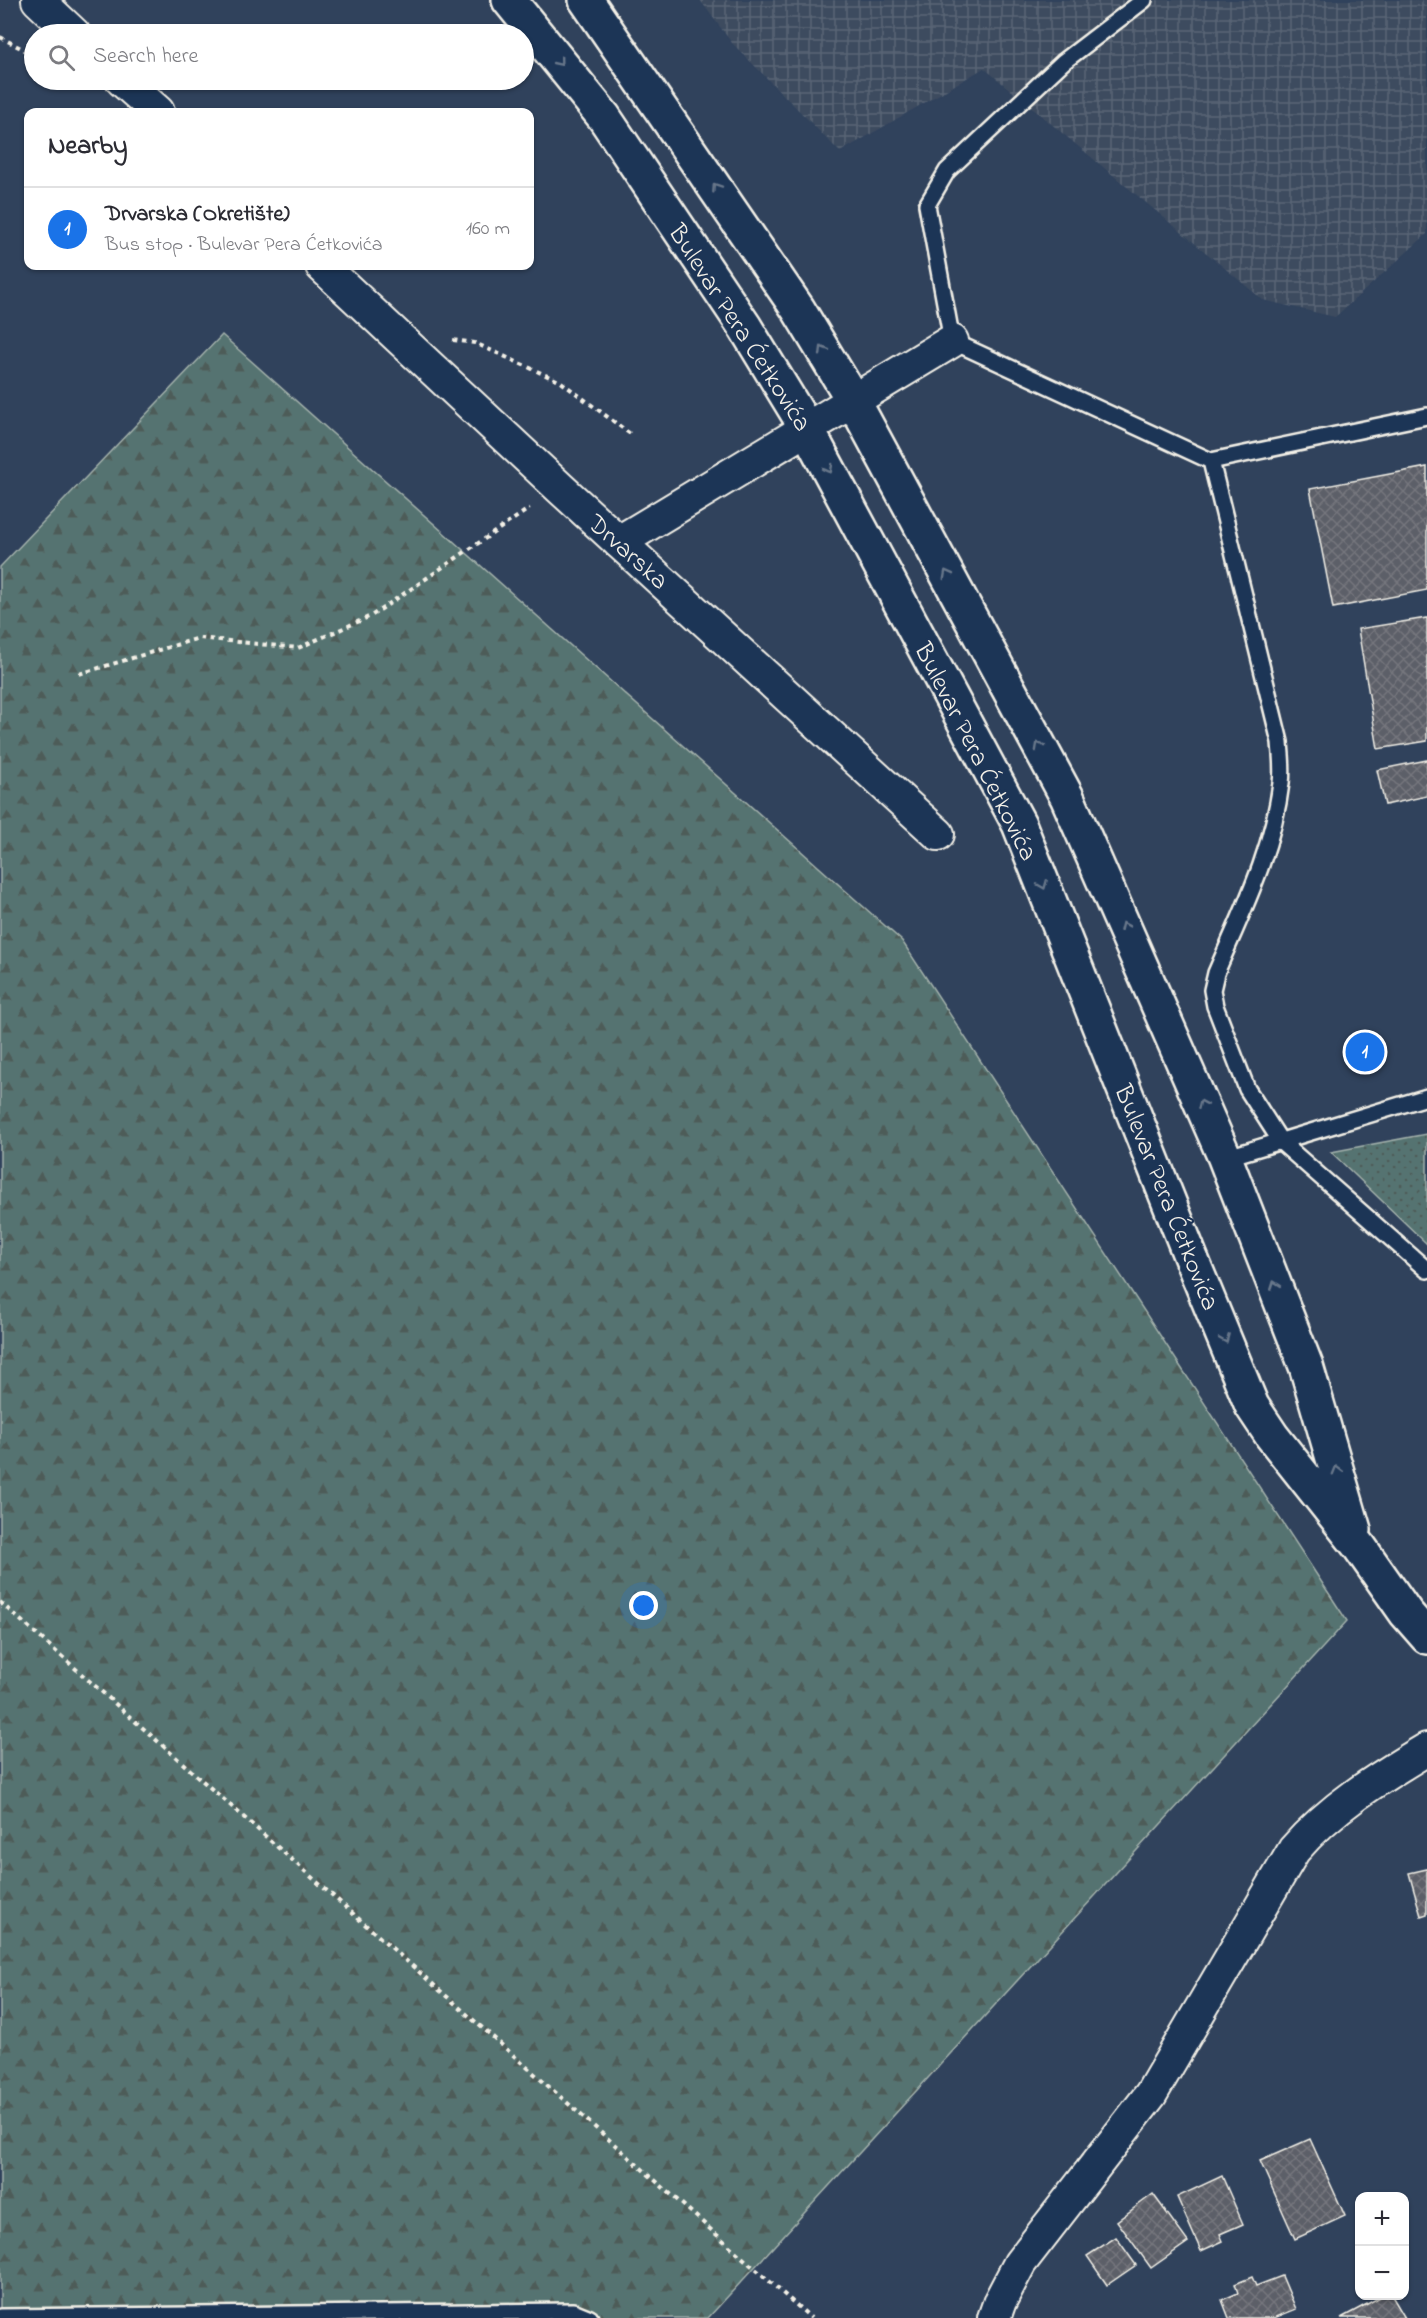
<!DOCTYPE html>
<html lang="en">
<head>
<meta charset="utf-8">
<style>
	:root { --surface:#fff; --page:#f2f2f3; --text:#2b2b33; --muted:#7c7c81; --line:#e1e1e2; --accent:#1a73e8 }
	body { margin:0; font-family:"Indie Flower",sans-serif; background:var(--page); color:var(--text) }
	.controls { position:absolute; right:18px; bottom:18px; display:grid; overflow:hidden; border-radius:12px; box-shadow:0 2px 4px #0004 }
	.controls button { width:54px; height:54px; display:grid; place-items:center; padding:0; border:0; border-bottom:2px solid var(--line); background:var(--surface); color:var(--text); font:30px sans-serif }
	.you { position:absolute; left:644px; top:1606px; width:21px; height:21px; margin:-15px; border:4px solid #fff; border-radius:50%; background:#1a73e8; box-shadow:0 0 0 9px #1a73e833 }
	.badge { display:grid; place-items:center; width:39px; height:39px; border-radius:50%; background:var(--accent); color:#fff; font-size:20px; font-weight:700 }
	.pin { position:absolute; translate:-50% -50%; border:3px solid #fff; box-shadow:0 2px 6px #0006 }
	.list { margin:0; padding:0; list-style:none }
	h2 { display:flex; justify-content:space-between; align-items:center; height:78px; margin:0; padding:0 24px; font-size:26px }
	h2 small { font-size:20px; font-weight:400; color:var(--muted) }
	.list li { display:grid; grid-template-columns:39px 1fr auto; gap:18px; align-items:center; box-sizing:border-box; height:84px; padding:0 24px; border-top:2px solid var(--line) }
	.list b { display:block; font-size:22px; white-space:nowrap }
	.list p { margin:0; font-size:20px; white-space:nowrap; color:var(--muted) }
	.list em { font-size:20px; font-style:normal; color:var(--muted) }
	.icon { flex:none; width:33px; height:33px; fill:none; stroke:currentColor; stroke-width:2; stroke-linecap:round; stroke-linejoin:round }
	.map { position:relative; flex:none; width:1427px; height:2318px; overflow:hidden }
	.search { position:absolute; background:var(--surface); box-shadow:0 2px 4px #0004; left:24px; top:24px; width:510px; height:66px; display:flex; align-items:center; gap:15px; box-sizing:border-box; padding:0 21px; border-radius:33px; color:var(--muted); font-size:22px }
	.panel { position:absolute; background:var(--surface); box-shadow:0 2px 4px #0004; left:24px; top:108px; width:510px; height:162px; border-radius:12px }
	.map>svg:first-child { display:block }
	.industrial { fill:url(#industrial-grid) }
	.grass { fill:url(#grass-dots); stroke:#a4b2ac; stroke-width:1.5 }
	.forest { fill:url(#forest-firs); stroke:#a4b2ac; stroke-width:1.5 }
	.building { fill:url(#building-cross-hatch); stroke:#f4f1e8; stroke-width:1.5 }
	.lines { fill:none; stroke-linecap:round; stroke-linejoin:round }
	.lane-casing { stroke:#f4f1e8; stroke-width:20 }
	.street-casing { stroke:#f4f1e8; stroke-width:36 }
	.secondary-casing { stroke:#f4f1e8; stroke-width:38 }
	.path { stroke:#f4f1e8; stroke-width:4; stroke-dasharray:4.5 4.5; stroke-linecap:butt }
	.lane { stroke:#1d3557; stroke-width:15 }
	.street { stroke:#1d3557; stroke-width:32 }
	.secondary { stroke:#1d3557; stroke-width:33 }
	.oneway { stroke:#68778a }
	.labels { text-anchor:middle; stroke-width:4.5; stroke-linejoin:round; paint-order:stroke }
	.street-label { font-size:26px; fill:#f4f1e8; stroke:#1d3557 }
</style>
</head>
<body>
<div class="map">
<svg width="1427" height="2318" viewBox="0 0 1427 2318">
	<defs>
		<pattern id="industrial-grid" width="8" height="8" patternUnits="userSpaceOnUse" patternTransform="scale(1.5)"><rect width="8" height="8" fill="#3d4b5f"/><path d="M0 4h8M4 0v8" fill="none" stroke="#5a6576"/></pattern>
		<pattern id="grass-dots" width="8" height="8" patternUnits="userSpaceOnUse" patternTransform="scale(1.5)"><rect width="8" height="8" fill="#557371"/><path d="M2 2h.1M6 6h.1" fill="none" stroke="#4e5b59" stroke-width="1.8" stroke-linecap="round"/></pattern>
		<pattern id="forest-firs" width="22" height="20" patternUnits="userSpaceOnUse" patternTransform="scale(1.5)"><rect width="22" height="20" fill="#557371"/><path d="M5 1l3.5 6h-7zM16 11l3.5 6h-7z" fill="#4e5b59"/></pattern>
		<pattern id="building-cross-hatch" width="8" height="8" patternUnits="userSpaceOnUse" patternTransform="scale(1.5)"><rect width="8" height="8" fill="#5c5f67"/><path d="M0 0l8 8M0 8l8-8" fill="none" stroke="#74767d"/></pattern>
	</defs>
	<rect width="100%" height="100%" fill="#30425c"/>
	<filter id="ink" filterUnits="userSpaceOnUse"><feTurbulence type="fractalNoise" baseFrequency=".0167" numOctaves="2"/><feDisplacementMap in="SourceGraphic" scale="12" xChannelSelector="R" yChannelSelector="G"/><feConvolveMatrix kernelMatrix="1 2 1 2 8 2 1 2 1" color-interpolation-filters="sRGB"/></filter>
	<g filter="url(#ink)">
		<polygon class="industrial" points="700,0 1427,0 1427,234 1335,317 1263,300 984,68 840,152 732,43"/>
		<polygon class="grass" points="1427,1134 1427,1244 1331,1152"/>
		<polygon class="forest" points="222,335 902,941 1347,1621 708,2318 0,2318 0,567"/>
		<g class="building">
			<polygon points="1427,467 1427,590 1333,608 1310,489"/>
			<polygon points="1427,618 1427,741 1378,749 1358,629"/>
			<polygon points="1427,760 1427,796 1385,805 1377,770"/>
			<polygon points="1427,1869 1427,1914 1421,1916 1409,1873"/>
			<polygon points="1310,2139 1345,2216 1295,2239 1260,2161"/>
			<polygon points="1222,2176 1243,2224 1220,2234 1223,2241 1201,2251 1177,2197"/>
			<polygon points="1153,2194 1188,2242 1151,2268 1117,2221"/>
			<polygon points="1116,2237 1136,2265 1107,2285 1087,2256"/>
			<polygon points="1282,2276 1296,2309 1274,2318 1229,2318 1222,2300 1238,2293 1235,2284 1252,2277 1256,2286"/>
			<polygon points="1382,2296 1392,2296 1405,2318 1341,2318"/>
		</g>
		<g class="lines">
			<defs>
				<g id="lane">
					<path d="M1144,0l-81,62 -116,109 -20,34 25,136 259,120 69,281c1,14 3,28 1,41 -8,68 -39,129 -65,190l-4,17 3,16 32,83 34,53 146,128"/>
					<polyline points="1211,461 1427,416"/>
					<polyline points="1225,1158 1427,1097"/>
					<polyline points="0,2317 573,2311 590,2318"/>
				</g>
				<g id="street">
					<polyline points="38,0 74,34"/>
					<polyline points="122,80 158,112"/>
					<polyline points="322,266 560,488 938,834"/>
					<polyline points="619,542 952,341"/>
					<path d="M994,2318l6,-17 20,-38 131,-169 143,-244c36,-42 86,-73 133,-101"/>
				</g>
				<g id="secondary">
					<polyline points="509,0 604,117 745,327 807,429 1019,824 1191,1258 1252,1406 1272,1436 1359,1546 1406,1613 1427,1637"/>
					<polyline points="586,0 798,309 853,400 1067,797 1225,1158 1306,1366 1354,1530"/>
				</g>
			</defs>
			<use href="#lane" class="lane-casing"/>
			<use href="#street" class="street-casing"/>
			<use href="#secondary" class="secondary-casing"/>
			<g class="path">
				<polyline points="0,37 34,55"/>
				<polyline points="453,340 475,343 561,382 633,436"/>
				<polyline points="79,674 199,638 298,648 371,616 530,508"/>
				<polyline points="0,1602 811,2318"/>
			</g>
			<use href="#lane" class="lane"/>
			<use href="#street" class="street"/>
			<use href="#secondary" class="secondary"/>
		</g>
		<defs><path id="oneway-chevron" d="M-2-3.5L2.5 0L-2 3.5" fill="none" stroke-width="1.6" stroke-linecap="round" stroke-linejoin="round" transform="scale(1.5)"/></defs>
		<g class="oneway">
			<use href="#oneway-chevron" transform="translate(559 62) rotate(51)"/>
			<use href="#oneway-chevron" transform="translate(716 187) rotate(-124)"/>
			<use href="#oneway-chevron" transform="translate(823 350) rotate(-121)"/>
			<use href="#oneway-chevron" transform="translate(829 469) rotate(62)"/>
			<use href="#oneway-chevron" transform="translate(947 574) rotate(-118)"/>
			<use href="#oneway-chevron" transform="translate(1039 746) rotate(-118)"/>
			<use href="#oneway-chevron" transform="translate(1043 885) rotate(68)"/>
			<use href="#oneway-chevron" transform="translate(1124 926) rotate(-114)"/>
			<use href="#oneway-chevron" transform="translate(1202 1104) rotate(-114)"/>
			<use href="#oneway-chevron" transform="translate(1275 1285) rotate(-111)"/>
			<use href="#oneway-chevron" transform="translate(1225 1339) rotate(67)"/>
			<use href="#oneway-chevron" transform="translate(1337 1470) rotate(-106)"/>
		</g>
	</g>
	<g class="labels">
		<g class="street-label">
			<text transform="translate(741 327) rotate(57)" y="9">Bulevar Pera Ćetkovića</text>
			<text transform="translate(629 551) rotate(42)" y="9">Drvarska</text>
			<text transform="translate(977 751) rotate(63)" y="9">Bulevar Pera Ćetkovića</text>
			<text transform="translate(1168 1197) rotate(68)" y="9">Bulevar Pera Ćetkovića</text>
		</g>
	</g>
</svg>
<div class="controls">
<button>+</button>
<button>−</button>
</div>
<div class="you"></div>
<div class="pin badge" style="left:1365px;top:1052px">1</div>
<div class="search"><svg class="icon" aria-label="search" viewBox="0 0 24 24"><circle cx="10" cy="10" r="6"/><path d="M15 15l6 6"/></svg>Search here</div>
<section class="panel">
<h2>Nearby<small></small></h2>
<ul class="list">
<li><span class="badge">1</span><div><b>Drvarska (Okretište)</b><p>Bus stop · Bulevar Pera Ćetkovića</p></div><em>160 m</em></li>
</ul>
</section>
</div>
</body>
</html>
